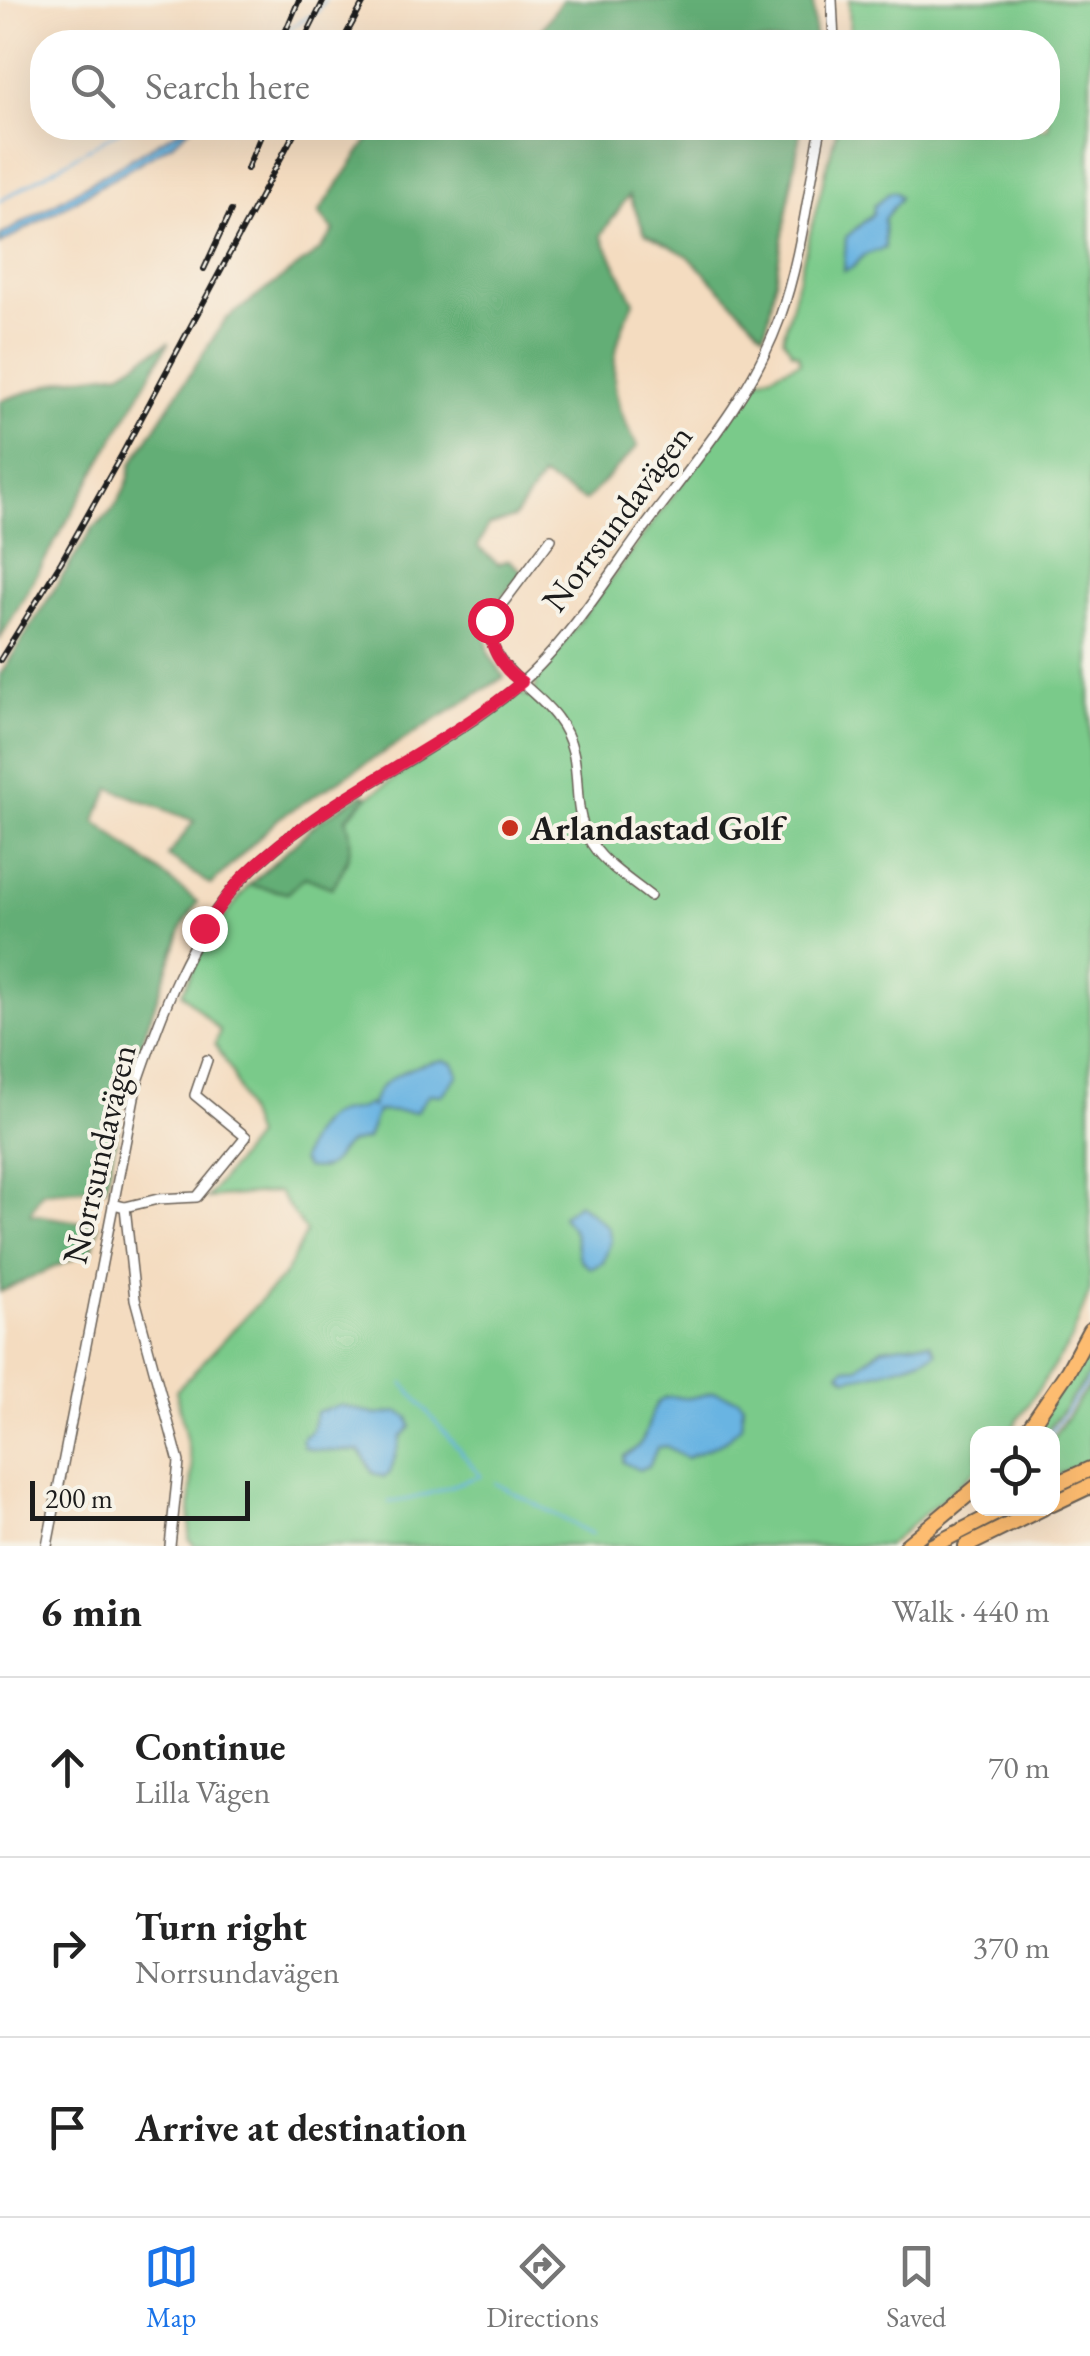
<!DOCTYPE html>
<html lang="en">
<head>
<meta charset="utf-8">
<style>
	:root { --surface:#fff; --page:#f2f2f2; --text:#222; --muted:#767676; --line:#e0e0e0; --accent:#1a73e8 }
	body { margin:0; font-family:"EB Garamond",serif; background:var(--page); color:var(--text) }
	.controls { position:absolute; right:30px; bottom:30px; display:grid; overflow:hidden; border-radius:20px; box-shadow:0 10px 40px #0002 }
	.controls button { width:90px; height:90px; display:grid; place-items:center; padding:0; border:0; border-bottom:2px solid var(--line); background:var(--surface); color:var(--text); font:50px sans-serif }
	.scale { position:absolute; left:30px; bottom:25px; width:220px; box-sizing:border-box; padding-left:10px; border:5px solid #1c1c1c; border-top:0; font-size:28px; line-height:35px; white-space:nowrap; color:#1c1c1c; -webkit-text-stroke:8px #f7f3e8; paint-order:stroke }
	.stop { position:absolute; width:30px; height:30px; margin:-22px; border:8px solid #e11d48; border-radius:50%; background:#fff }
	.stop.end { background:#e11d48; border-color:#fff; box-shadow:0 2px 10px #0008 }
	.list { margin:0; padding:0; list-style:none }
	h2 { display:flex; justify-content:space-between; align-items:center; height:130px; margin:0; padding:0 40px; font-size:42px }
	h2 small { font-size:32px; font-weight:400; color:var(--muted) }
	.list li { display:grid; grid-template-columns:65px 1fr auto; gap:30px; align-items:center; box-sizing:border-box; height:180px; padding:0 40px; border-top:2px solid var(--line) }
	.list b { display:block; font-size:38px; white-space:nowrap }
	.list p { margin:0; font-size:32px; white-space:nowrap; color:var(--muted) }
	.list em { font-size:32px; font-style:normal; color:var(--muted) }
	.icon { flex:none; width:55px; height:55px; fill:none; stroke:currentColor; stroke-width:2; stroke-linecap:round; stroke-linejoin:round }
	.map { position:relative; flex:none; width:1090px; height:1546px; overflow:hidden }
	.search { position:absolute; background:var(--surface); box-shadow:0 10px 40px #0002; left:30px; right:30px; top:30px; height:110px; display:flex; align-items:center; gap:25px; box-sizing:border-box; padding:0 35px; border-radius:40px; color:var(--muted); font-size:38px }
	.sheet { height:670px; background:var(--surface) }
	nav { display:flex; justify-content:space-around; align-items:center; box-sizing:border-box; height:140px; border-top:2px solid var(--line); background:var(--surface); font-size:28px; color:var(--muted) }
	nav a { display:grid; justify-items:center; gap:5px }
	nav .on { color:var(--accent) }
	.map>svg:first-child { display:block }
	.green { fill:#7aca8a; stroke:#4b7353; stroke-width:2.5 }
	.forest { fill:#63ae76; stroke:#406549; stroke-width:2.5 }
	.water { fill:#69b4e2; stroke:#42687f; stroke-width:2.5 }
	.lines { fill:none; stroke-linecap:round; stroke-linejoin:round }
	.stream { stroke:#69b4e2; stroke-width:2.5 }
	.minor-casing { stroke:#685f55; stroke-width:12 }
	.highway-casing { stroke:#685f55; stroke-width:18 }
	.minor { stroke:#fff; stroke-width:9 }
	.highway { stroke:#fdbc70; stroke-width:14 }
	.rail-casing { stroke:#1c1c1c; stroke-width:6 }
	.rail { stroke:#f7f3e8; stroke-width:2.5; stroke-dasharray:8; stroke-linecap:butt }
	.route { stroke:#e11d48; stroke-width:12 }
	.poi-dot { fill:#c8321e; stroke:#f7f3e8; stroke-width:4 }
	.labels { text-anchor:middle; stroke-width:8; stroke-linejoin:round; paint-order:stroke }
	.street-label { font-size:35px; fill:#1c1c1c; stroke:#f7f3e8 }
	.poi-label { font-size:35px; font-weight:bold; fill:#1c1c1c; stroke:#f7f3e8; text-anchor:start }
</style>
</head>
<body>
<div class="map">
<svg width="1090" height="1546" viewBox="0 0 1090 1546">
	<rect width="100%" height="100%" fill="#f7f3e8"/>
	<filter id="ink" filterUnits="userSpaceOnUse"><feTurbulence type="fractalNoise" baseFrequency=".01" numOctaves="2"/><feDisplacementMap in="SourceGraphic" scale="20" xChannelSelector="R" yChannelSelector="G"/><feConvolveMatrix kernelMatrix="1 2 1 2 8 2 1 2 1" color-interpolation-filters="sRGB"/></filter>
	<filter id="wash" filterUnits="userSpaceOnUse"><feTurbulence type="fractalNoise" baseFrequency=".0048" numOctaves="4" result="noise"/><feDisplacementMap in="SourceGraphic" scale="40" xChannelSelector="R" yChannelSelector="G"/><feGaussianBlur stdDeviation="2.25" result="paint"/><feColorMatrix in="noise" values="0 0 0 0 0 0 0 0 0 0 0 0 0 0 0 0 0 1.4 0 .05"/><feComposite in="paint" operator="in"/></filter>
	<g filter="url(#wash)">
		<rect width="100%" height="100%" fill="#f4dcc0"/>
		<g class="green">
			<polygon points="849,0 1090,0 1090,1290 1071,1341 1009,1433 978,1434 977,1469 887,1546 195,1546 189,1539 192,1467 176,1391 285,1274 306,1232 278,1192 207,1198 255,1137 232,1072 215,1044 220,1031 182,993 206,942 249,885 288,893 346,818 368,797 520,693 527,696 536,689 536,680 758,380 800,362 798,354 792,352 783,338 837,128 1048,128 1048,42 850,42"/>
			<polygon points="1090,1339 1090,1373 1046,1433 1029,1434"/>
			<polygon points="1090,1384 1090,1460 1053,1477 1053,1437"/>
		</g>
		<g class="forest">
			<polygon points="562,0 813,0 815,42 533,42"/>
			<path d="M376,128h52l10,12 16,-12h347l-32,189 -5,17 -76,-78 -43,-23 -16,-38 -28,40 33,67c-27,51 -27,95 4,144l-53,55 -43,-24 -28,41 -26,8 -10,21 20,17 11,-4 14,12 -40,48 6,34 15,23 -225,141 -68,67 -43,-29 26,-35 -84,-33 -15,33 103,81 -15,23 -55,155 -22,107 -64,5 -12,22 69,11 -7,25 -92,42v-617l93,-147c20,-13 36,-40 38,-63l94,-145 95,-70 14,-19 -15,-18z"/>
			<polygon points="169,342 0,639 0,401 67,379 121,372"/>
			<path d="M363,794l5,2 -22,22c10,28 2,45 -14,70l-27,-11 -17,16 -39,-8 71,-65z"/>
		</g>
		<g class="water">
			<polygon points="183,128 190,128 173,143 0,244 0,236"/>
			<polygon points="895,192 900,197 899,200 884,219 885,248 864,255 852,268 844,271 846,237 873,214 874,206 889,193"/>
			<path d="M444,1060l10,4 4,11 -16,20 -13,-1 -13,18 -39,-1 -10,28c-6,2 -12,2 -18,4 -18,11 -11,30 -43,25l-5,-7c5,-18 15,-40 35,-48 12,-4 21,-1 33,-9l3,3c3,-30 46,-43 72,-47z"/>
			<path d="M578,1203l30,24 3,13 -8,23 -12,5c-19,-10 -11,-21 -18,-38 -3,-5 -8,-9 -11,-14z"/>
			<path d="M918,1343h12l6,9c-8,8 -77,27 -90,26l-6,-5 5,-5 13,-1 24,-19z"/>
			<path d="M714,1392l25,7 4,5 -2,22 -16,15 -38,17 -21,-12 -9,2 -8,18 -10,4 -16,-8 1,-6c32,-13 19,-49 41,-58 8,-4 15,1 24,0 8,-1 17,-4 25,-6z"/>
			<path d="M341,1405l35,10 23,-3 9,5 3,10 -10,10 -11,36 -6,4 -11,-4 -13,-22c-18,-1 -41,2 -56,-4l-2,-8 10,-9 4,-18z"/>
		</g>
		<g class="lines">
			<g class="stream">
				<polyline points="266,42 317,12 325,0"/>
				<polyline points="0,201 124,128"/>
				<polyline points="1050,1434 1090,1378"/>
				<polyline points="495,1483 592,1534"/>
				<path d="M389,1502c32,-2 62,-18 92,-26l-78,-93"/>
			</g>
		</g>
	</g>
	<g filter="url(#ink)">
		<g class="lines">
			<defs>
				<g id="minor">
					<polyline points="832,0 834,42"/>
					<path d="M551,539l-61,81c-5,47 43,65 67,98 31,40 11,81 31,119 12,25 41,42 62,59"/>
					<polyline points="113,1204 125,1207 135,1299 179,1462 170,1546"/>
					<polyline points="125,1207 158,1199 197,1197 246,1137 195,1095 207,1060"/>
					<path d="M47,1546l89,-459c25,-73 52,-151 106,-208 79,-83 193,-121 279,-196 43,-37 84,-101 118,-148 50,-68 111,-135 140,-215 22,-61 29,-129 42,-192"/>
				</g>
				<g id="highway">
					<polyline points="1025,1434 1068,1371 1090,1330"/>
					<polyline points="1052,1486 1090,1469"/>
					<polyline points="1052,1504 1090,1486"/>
					<polyline points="906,1546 978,1486"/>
					<polyline points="932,1546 1006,1508"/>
					<polyline points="966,1546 1043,1508"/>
				</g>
			</defs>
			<use href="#minor" class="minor-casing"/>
			<use href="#highway" class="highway-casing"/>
			<use href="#minor" class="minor"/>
			<use href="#highway" class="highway"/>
			<defs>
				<g id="rail">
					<polyline points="281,42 299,0"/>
					<polyline points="303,42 324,0"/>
					<polyline points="342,42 365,0"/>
					<polyline points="247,169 264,128"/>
					<polyline points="204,269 231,211"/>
					<polyline points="0,660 61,562 121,456 297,128"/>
				</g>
			</defs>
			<use href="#rail" class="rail-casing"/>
			<use href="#rail" class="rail"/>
		</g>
	</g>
	<g class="lines" filter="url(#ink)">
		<path class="route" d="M204,928c13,-17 24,-35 38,-50 80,-81 192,-123 280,-196 -22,-14 -34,-37 -32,-62"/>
	</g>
	<circle class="poi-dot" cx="510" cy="828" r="10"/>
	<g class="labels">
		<g class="street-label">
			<text transform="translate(617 518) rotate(-53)" y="12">Norrsundavägen</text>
			<text transform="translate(99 1154) rotate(-77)" y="12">Norrsundavägen</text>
		</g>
		<g class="poi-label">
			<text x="530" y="840">Arlandastad Golf</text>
		</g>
	</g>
</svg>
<div class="controls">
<button><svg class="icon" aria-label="locate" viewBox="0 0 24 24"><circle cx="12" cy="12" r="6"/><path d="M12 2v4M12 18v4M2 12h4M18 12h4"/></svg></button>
</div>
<div class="scale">200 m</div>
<div class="stop" style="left:490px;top:620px"></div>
<div class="stop end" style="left:204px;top:928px"></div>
<div class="search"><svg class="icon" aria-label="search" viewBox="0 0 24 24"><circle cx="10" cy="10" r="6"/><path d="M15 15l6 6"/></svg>Search here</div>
</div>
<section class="sheet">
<h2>6 min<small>Walk · 440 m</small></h2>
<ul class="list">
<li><svg class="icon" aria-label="ahead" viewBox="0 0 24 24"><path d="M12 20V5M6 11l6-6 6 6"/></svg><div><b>Continue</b><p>Lilla Vägen</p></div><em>70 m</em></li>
<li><svg class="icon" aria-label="right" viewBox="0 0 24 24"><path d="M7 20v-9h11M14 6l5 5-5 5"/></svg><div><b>Turn right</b><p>Norrsundavägen</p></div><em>370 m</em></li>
<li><svg class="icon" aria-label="arrive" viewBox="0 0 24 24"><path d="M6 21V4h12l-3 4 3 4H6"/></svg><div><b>Arrive at destination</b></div></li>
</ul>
</section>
<nav>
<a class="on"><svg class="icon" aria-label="map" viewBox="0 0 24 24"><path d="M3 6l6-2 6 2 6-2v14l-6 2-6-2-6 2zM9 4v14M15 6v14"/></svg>Map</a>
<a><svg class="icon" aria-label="directions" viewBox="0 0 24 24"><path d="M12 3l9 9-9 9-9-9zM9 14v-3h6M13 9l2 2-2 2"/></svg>Directions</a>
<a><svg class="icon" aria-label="saved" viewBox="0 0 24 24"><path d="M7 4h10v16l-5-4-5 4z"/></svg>Saved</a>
</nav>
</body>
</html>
